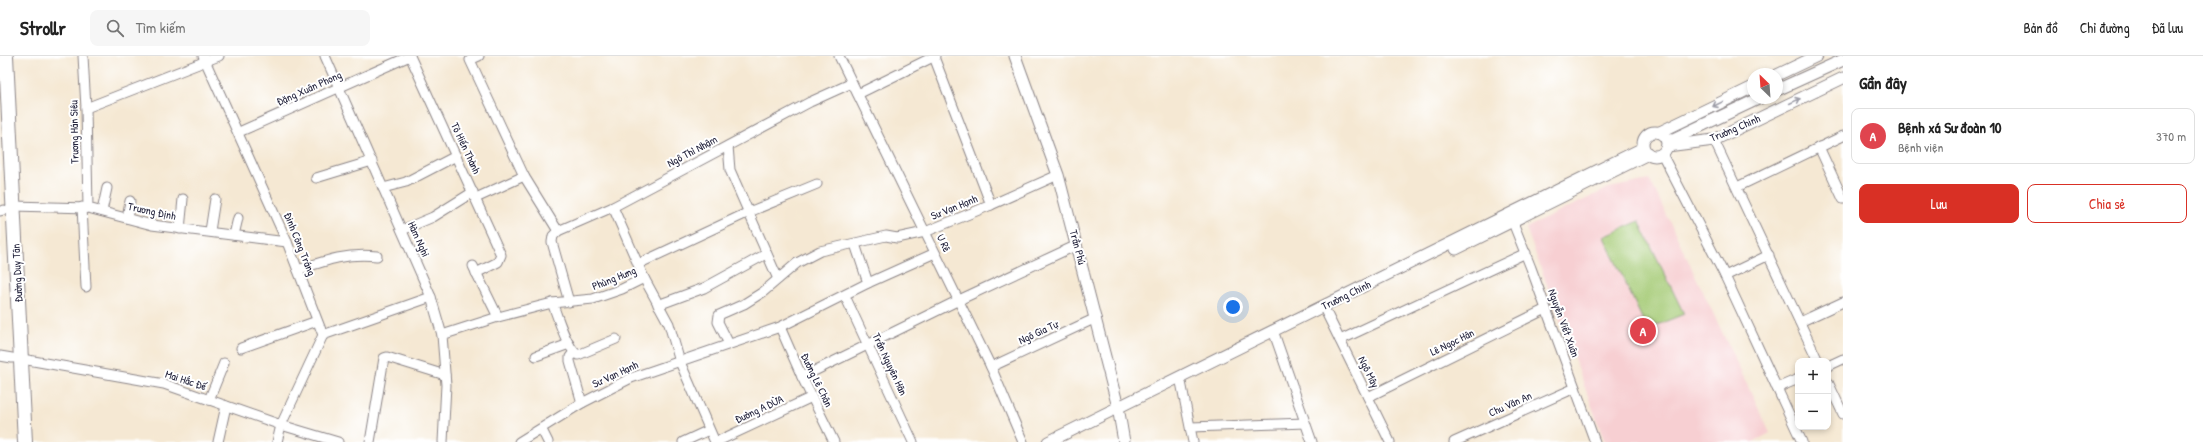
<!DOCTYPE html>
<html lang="vi">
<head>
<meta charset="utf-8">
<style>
	:root { --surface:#fff; --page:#f6f6f6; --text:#222; --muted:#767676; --line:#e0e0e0; --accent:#d93025 }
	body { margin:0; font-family:"Patrick Hand",sans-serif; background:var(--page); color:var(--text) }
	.controls { position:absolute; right:12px; bottom:12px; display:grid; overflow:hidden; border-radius:8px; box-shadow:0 2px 6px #0003 }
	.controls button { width:36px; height:36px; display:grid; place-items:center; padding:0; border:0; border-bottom:1px solid var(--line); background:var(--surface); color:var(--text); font:20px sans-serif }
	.compass { position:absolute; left:1747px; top:12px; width:36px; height:36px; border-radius:50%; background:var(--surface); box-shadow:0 2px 6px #0003; rotate:335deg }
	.you { position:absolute; left:1233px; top:251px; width:14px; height:14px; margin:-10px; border:3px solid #fff; border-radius:50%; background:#1a73e8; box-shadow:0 0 0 6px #1a73e833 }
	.badge { display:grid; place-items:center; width:26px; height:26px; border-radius:50%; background:var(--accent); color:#fff; font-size:13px; font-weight:700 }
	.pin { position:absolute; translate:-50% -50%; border:2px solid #fff; box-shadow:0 1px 4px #0006 }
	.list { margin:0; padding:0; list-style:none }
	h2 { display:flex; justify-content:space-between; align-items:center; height:52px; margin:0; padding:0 16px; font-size:17px }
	h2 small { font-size:13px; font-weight:400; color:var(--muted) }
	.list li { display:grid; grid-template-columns:26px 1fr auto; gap:12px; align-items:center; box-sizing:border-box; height:56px; margin:0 8px 8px; padding:0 8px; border:1px solid var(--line); border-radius:8px }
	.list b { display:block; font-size:15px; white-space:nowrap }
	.list p { margin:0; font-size:13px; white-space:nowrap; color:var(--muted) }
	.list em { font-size:13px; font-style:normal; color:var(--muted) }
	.actions { display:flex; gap:8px; padding:12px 16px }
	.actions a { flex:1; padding:9px 0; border:1px solid var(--accent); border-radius:8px; text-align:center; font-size:14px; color:var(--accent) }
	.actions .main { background:var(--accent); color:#fff }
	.icon { flex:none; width:22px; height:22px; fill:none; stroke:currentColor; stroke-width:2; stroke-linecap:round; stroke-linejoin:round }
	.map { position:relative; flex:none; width:1843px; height:386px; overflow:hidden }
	header { display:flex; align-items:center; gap:24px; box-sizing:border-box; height:56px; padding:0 20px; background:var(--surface); border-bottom:1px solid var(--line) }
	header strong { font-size:19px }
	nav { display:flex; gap:22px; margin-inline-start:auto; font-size:14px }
	.search { width:280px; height:36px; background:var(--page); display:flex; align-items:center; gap:10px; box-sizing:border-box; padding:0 14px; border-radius:8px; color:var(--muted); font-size:15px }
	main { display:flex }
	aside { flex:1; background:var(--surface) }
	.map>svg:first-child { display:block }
	.built { fill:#f7cfd2 }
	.green { fill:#a5cb76; stroke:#647658 }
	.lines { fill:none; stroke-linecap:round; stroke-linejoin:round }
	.minor-casing { stroke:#8c8587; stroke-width:11 }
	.tertiary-casing { stroke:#8c8587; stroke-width:13 }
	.primary-casing { stroke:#8c8587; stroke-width:16 }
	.minor { stroke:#fff; stroke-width:9 }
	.tertiary { stroke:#fff; stroke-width:11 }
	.primary { stroke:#fff; stroke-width:14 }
	.oneway { stroke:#9c9ca7 }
	.labels { text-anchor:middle; stroke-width:4; stroke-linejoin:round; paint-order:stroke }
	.street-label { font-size:11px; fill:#22223b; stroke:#fff }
</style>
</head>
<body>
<header>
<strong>Strollr</strong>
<div class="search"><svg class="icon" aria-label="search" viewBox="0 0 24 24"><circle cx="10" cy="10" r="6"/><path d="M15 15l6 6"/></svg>Tìm kiếm</div>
<nav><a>Bản đồ</a><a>Chỉ đường</a><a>Đã lưu</a></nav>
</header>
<main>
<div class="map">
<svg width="1843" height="386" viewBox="0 0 1843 386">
	<rect width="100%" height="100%" fill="#fff"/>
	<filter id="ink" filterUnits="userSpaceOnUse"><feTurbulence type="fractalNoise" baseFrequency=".025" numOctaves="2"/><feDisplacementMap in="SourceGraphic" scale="8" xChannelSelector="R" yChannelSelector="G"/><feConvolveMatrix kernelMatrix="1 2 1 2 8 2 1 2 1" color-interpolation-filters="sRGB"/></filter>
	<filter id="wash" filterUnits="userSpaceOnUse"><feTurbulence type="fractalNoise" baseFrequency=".012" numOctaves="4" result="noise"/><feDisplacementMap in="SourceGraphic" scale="16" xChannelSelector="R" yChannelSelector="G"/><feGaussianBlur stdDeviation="0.9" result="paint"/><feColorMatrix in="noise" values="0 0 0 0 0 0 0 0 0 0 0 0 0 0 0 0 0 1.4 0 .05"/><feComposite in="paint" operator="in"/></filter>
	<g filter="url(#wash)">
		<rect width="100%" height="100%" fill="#f5e8d3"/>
		<polygon class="built" points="1650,124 1770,377 1753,386 1605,386 1526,172 1609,132"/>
		<polygon class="green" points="1639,165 1684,258 1647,273 1604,181"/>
	</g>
	<g filter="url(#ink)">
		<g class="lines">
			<defs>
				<g id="minor">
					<polyline points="83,0 86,52 88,152"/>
					<polyline points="203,0 287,186 323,279 281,369 277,386"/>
					<polyline points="325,0 431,241 442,279 446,329 443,386"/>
					<polyline points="410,0 501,199 498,206 476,217"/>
					<polyline points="479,0 470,4 524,120"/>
					<polyline points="839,0 991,311 1023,386"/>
					<polyline points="934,1 991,149"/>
					<polyline points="858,38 935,0"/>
					<polyline points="86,52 219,0"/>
					<polyline points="239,76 410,0"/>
					<polyline points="1714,84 1818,305"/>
					<polyline points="728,90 730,114 778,223"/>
					<polyline points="1819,91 1843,143"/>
					<polyline points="1662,98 1725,220 1802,386"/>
					<polyline points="316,122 372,105"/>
					<polyline points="1737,131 1843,80"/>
					<polyline points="383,132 406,126 456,100"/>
					<polyline points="476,142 524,120 558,175"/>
					<polyline points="13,150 88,152 152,169 287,186"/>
					<polyline points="82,151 86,231"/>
					<polyline points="0,155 4,154"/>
					<polyline points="102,155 107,132"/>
					<polyline points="1510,159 1531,212 1595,386"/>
					<polyline points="127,162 130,145"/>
					<polyline points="180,173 183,143"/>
					<polyline points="402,174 433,161 473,136"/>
					<polyline points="210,175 215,143"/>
					<polyline points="234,179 238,162"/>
					<polyline points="638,208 749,156 817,128"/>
					<polyline points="473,210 498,261"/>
					<path d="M298,214c29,-10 48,-17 79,-14"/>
					<polyline points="1725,220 1769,199"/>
					<polyline points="644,222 613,151 810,46 852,27"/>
					<polyline points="868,227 935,197"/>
					<polyline points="845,240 913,386"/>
					<polyline points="569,246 552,186 553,180 558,175 613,151"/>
					<path d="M552,247c6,13 14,45 26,52l38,-16"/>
					<polyline points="658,249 704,232 766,198"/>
					<polyline points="1326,256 1390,386"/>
					<polyline points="1800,266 1843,246"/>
					<polyline points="780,271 802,321 834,386"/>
					<polyline points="323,279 431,241"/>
					<polyline points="442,279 498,261 552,247 593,243 622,233 644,222 669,268 680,306 715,386"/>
					<polyline points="1275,280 1312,386"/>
					<polyline points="1340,284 1526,197"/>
					<polyline points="729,288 718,266 719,259 744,248 763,236 797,207 820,195 886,180 897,182 925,176 991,149 1058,119"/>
					<polyline points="241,292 317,265"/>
					<polyline points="574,296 570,301 570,305 582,347"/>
					<polyline points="0,300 12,302"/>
					<polyline points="536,300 569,288"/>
					<polyline points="22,303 164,328 281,369 338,386"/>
					<polyline points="1828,310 1843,303"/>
					<polyline points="991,311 1096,262"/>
					<polyline points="802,321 959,244 1077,189"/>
					<polyline points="1181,326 1193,386"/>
					<polyline points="1828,326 1843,358"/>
					<polyline points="1777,332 1798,323"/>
					<polyline points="1368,341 1546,253"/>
					<polyline points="209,344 224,307"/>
					<polyline points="1191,371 1305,367"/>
					<polyline points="542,374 548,386"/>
					<polyline points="218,386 226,350"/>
					<polyline points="370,386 384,302 387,301 445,319"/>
					<polyline points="519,386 582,347 631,322 780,271 868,227 855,188"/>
					<polyline points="683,386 709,374"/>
					<polyline points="716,386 812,341"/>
					<polyline points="1454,386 1575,332"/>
				</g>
				<g id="tertiary">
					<polyline points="1015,0 1058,119 1118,351 1124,386"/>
					<polyline points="1777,19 1817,0"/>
					<polyline points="1777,34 1843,4"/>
					<circle cx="1655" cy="88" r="12"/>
					<polyline points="1660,76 1753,31"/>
					<polyline points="1667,86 1760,42"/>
					<polyline points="1667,90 1714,84 1843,22"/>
					<polyline points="1456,193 1648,98"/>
					<polyline points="1048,386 1643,92"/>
				</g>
				<polyline id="primary" points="6,0 25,386"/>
			</defs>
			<use href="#minor" class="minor-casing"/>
			<use href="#tertiary" class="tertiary-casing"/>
			<use href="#primary" class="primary-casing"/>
			<use href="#minor" class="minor"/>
			<use href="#tertiary" class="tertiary"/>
			<use href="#primary" class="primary"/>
		</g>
		<defs><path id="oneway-shaft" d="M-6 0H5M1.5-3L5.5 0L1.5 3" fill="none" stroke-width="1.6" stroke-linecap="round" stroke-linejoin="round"/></defs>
		<g class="oneway">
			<use href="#oneway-shaft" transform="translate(1795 45) rotate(-25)"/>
			<use href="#oneway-shaft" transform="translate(1718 48) rotate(154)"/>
		</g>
	</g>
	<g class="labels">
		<g class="street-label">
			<text transform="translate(309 32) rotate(-24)" y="4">Đặng Xuân Phong</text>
			<text transform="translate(1735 72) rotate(-23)" y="4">Trường Chinh</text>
			<text transform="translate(74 76) rotate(-91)" y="4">Trương Hán Siêu</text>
			<text transform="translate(466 92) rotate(65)" y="4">Tô Hiến Thành</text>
			<text transform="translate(692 95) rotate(-28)" y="4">Ngô Thì Nhậm</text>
			<text transform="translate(954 151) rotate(-22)" y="4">Sư Vạn Hạnh</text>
			<text transform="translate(152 155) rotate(12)" y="4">Trương Định</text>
			<text transform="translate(419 183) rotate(66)" y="4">Hàm Nghi</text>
			<text transform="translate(944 187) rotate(65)" y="4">U Rê</text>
			<text transform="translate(300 188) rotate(68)" y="4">Đinh Công Tráng</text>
			<text transform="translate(1078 191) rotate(75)" y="4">Trần Phú</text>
			<text transform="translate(17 217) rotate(-93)" y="4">Đường Duy Tân</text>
			<text transform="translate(614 222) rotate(-22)" y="4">Phùng Hưng</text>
			<text transform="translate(1346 239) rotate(-26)" y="4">Trường Chinh</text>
			<text transform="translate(1564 267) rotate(70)" y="4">Nguyễn Viết Xuân</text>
			<text transform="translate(1038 276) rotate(-25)" y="4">Ngô Gia Tự</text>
			<text transform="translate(1452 286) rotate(-26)" y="4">Lê Ngọc Hân</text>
			<text transform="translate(890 308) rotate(65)" y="4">Trần Nguyên Hãn</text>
			<text transform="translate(1369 316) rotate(64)" y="4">Ngô Mây</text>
			<text transform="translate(615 318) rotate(-25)" y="4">Sư Vạn Hạnh</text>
			<text transform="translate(186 324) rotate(18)" y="4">Mai Hắc Đế</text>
			<text transform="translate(817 324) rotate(64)" y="4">Đường Lê Chân</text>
			<text transform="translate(1510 348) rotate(-24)" y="4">Chu Văn An</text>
			<text transform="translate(759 353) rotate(-25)" y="4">Đường A DỪA</text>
		</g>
	</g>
</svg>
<div class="controls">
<button>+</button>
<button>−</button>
</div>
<svg class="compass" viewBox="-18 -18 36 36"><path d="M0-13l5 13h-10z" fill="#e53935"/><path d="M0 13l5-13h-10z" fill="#767676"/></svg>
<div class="you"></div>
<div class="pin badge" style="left:1643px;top:275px;background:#e0444e">A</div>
</div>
<aside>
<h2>Gần đây<small></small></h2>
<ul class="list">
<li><span class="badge" style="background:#e0444e">A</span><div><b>Bệnh xá Sư đoàn 10</b><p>Bệnh viện</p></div><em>370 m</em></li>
</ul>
<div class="actions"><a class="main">Lưu</a><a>Chia sẻ</a></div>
</aside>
</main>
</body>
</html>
